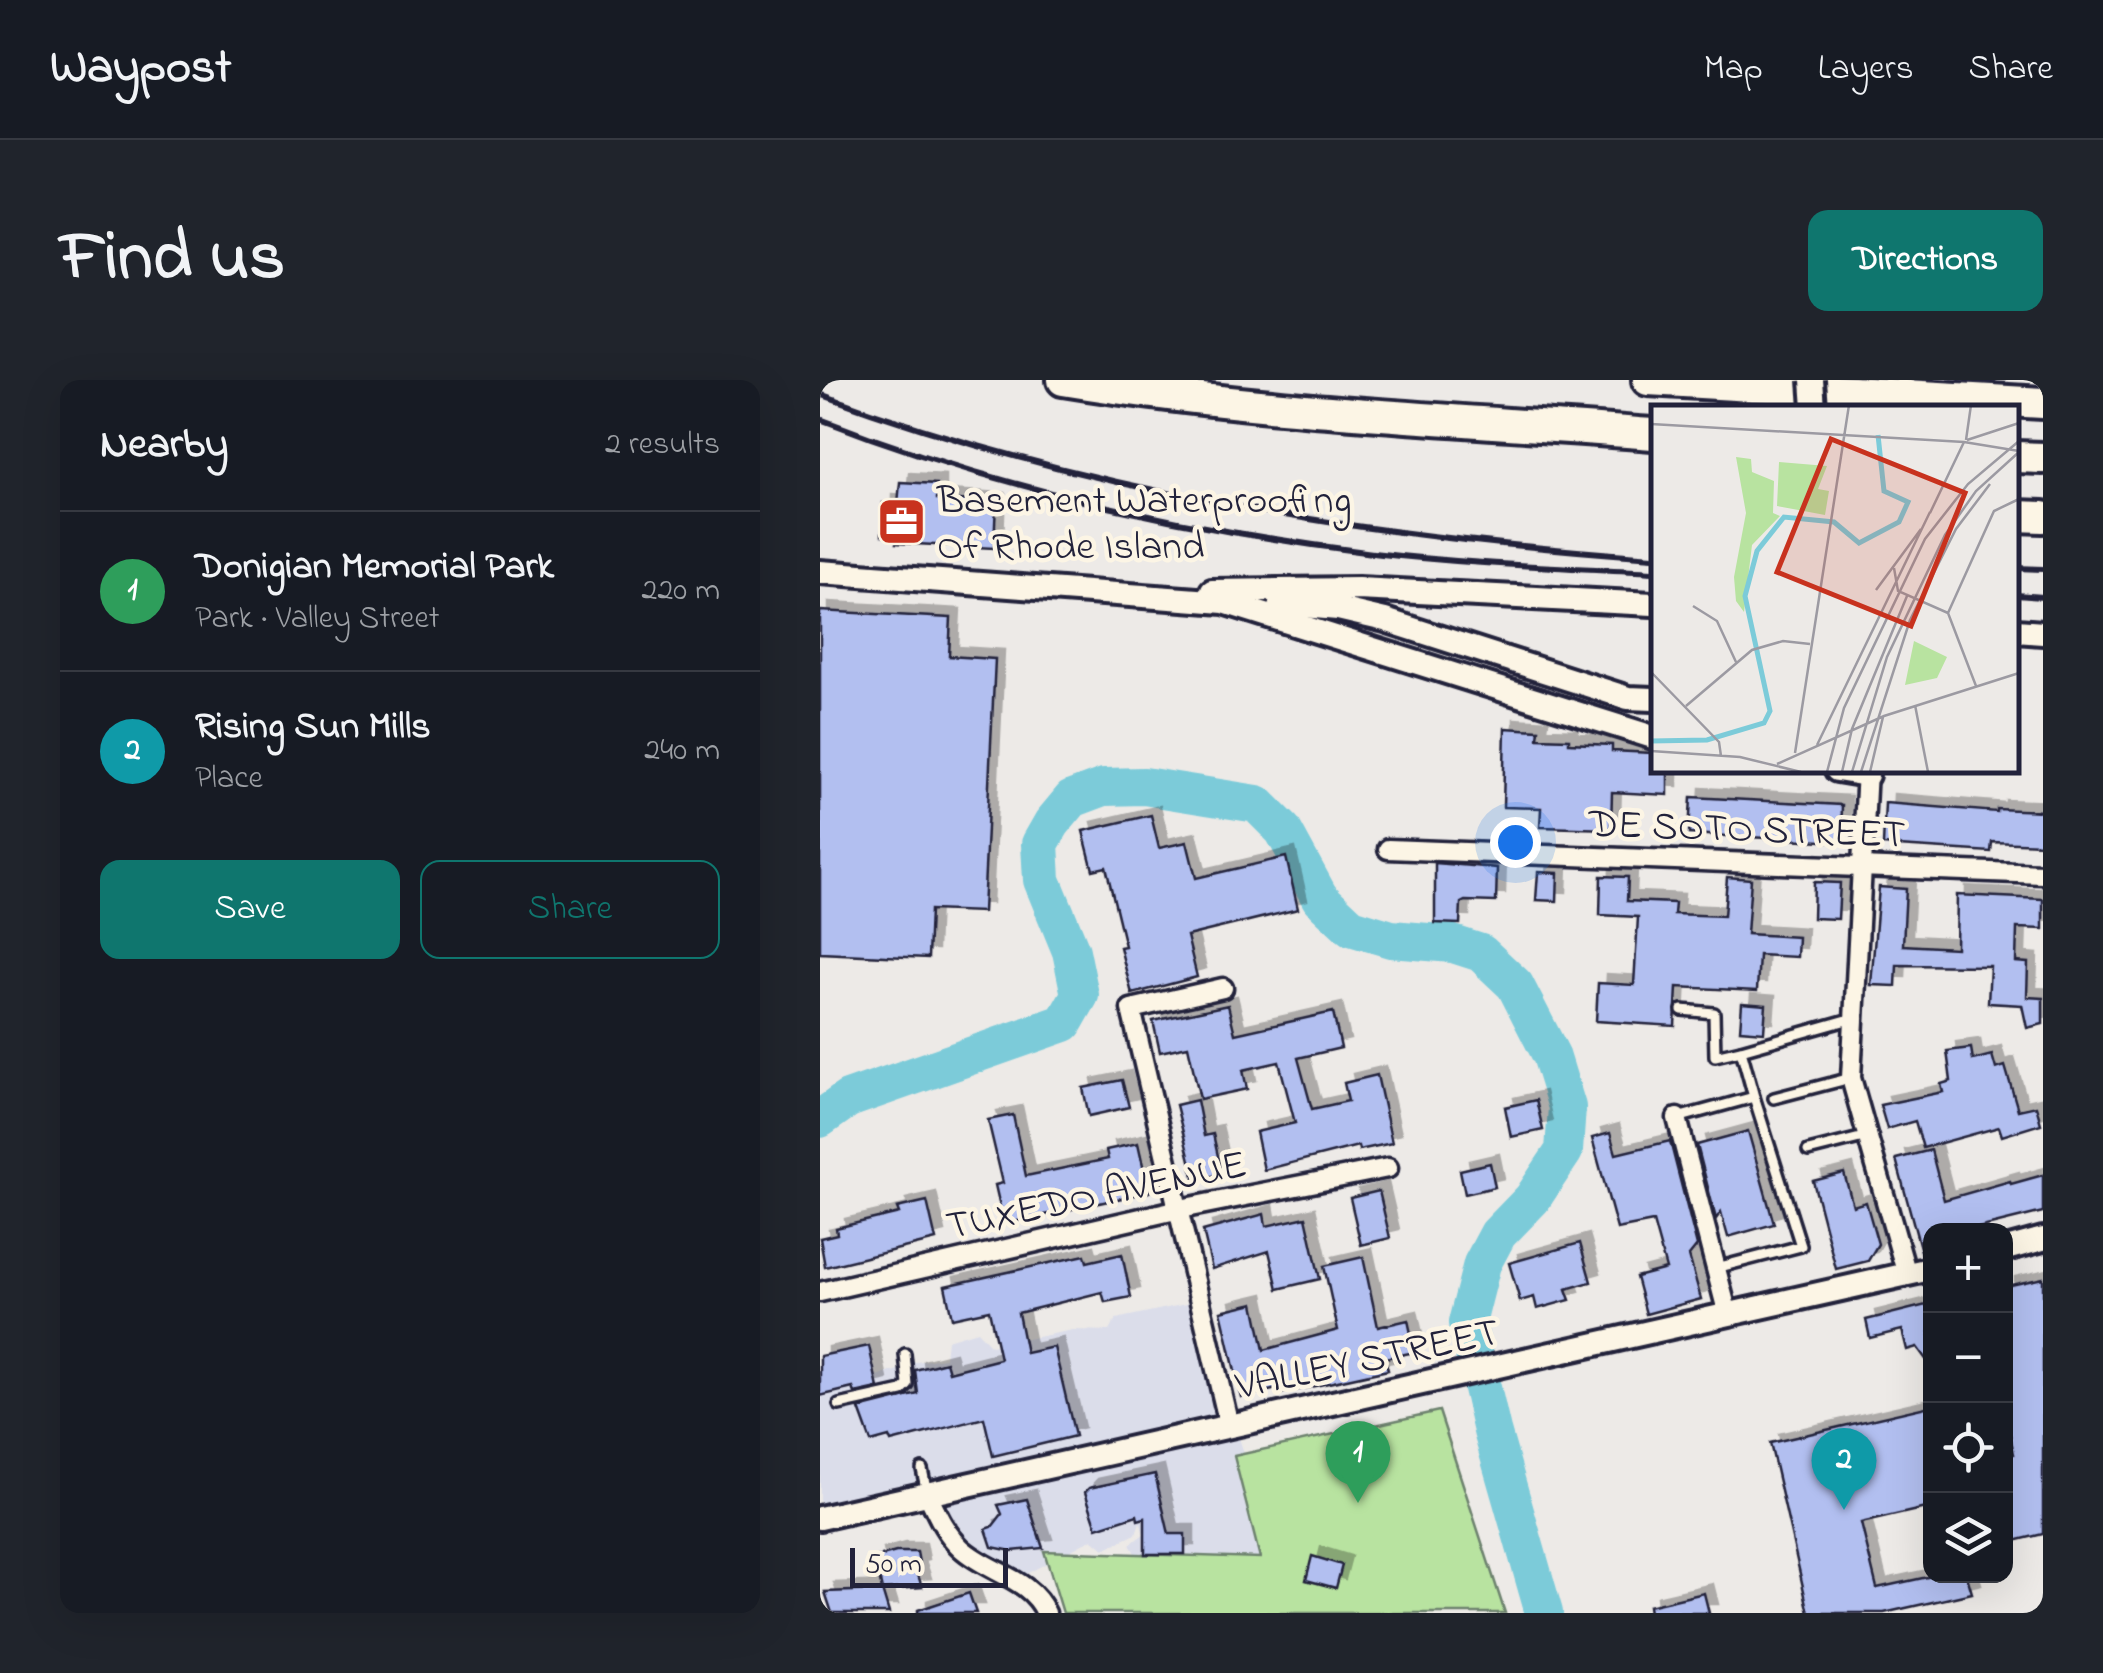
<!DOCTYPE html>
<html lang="en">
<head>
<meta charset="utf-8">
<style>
	:root { --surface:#171b24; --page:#20242c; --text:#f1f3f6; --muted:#9ea1a6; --line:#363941; --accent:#0f766e }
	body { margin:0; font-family:"Indie Flower",sans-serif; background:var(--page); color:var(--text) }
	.controls { position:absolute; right:30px; bottom:30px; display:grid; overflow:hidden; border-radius:20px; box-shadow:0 10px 40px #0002 }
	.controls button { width:90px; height:90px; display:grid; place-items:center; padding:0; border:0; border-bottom:2px solid var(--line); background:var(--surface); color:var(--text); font:50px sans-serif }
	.scale { position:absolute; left:30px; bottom:25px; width:158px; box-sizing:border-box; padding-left:10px; border:5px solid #22223b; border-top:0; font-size:28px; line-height:35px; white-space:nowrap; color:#22223b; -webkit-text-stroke:8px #fcf5e5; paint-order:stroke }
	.you { position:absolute; left:695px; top:462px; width:35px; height:35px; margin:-25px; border:8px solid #fff; border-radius:50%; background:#1a73e8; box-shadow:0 0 0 15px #1a73e833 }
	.badge { display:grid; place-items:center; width:65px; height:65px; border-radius:50%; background:var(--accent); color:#fff; font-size:32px; font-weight:700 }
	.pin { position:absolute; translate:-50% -82px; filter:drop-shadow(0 2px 5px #0008) }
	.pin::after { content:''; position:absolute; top:52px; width:35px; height:30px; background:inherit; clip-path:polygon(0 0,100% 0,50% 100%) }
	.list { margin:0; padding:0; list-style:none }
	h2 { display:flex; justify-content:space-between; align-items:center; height:130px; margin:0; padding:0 40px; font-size:42px }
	h2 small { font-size:32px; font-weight:400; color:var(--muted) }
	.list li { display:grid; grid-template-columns:65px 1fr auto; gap:30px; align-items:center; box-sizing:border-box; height:160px; padding:0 40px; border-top:2px solid var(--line) }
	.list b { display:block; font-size:38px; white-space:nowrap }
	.list p { margin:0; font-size:32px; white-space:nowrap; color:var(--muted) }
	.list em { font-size:32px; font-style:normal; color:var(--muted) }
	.actions { display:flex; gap:20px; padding:30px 40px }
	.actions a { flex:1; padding:22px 0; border:2px solid var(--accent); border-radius:20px; text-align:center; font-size:35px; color:var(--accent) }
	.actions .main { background:var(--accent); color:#fff }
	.icon { flex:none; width:55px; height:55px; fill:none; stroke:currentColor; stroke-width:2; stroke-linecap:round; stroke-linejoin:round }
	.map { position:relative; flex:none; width:1223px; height:1233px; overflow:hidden; border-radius:20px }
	header { display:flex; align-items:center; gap:60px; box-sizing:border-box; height:140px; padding:0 50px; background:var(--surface); border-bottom:2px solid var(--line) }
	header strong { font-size:48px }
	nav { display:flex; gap:55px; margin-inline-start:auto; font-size:35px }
	.intro { display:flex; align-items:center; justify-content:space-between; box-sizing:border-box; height:240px; padding:0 60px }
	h1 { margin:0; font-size:70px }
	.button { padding:25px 45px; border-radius:20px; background:var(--accent); color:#fff; font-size:35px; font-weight:700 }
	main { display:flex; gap:60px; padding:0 60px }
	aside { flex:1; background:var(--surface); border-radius:20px; box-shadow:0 10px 40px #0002 }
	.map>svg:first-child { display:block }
	.built { fill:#dbddea }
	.green { fill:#b8e3a0; stroke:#6d826e; stroke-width:2.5 }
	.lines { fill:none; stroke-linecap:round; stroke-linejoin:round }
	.river { stroke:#7ccbd9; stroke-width:38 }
	.building { fill:#b2bff0; stroke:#22223b; stroke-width:2.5; filter:url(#shadow) }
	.service-casing { stroke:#22223b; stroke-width:16 }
	.minor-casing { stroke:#22223b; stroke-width:25 }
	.secondary-casing { stroke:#22223b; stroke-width:30 }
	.motorway-casing { stroke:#22223b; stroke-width:38 }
	.service { stroke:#fcf5e5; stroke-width:9 }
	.minor { stroke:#fcf5e5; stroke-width:18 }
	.secondary { stroke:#fcf5e5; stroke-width:22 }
	.motorway { stroke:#fcf5e5; stroke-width:30 }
	.rail { stroke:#22223b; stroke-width:6 }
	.secondary-bridge-casing { stroke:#22223b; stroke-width:30; stroke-linecap:butt }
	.secondary-bridge { stroke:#fcf5e5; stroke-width:22 }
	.labels { text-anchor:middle; stroke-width:9; stroke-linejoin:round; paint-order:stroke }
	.poi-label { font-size:40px; fill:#22223b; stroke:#fcf5e5; text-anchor:start }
	.street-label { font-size:40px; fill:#22223b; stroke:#fcf5e5 }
	.inset-river { fill:none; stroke:#7ccbd9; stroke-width:5 }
	.inset-road { fill:none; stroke:#9c9aa2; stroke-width:2.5 }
	.view { fill:#c8321e; fill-opacity:0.15; stroke:#c8321e; stroke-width:5 }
	.inset-edge { fill:none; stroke:#22223b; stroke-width:5 }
</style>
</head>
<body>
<header>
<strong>Waypost</strong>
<nav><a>Map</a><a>Layers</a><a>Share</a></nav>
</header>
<div class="intro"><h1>Find us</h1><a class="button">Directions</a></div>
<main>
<aside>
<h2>Nearby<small>2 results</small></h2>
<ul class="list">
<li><span class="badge" style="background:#2e9e5b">1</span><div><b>Donigian Memorial Park</b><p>Park · Valley Street</p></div><em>220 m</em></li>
<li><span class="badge" style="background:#0f9aa8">2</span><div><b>Rising Sun Mills</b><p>Place</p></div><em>240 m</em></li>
</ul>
<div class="actions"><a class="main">Save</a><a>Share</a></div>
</aside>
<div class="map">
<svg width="1223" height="1233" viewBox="0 0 1223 1233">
	<defs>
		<filter id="shadow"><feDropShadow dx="9" dy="-9" stdDeviation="0" flood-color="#0004"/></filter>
	</defs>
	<rect width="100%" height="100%" fill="#edeae7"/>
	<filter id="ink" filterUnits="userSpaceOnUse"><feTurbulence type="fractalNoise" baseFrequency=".01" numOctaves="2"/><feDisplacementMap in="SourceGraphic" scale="20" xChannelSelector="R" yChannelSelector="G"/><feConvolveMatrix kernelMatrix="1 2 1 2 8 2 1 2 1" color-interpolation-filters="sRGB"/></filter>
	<g filter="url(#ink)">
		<polygon class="built" points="375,922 432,1098 455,1185 331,1203 310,1164 324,1154 320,1142 316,1154 284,1169 272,1159 195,1200 140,1170 107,1119 0,1139 0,1012 89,987 89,983 125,978 127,960 157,951 171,966 253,950 289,951 296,939"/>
		<polygon class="green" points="619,1031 685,1233 243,1233 224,1171 440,1178 414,1076"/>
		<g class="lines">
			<polyline class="river" points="0,739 28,719 244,643 260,615 251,571 222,500 220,464 232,443 252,419 284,407 324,406 437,424 463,450 500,518 531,547 571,559 633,564 661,573 695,605 731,675 747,727 744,771 712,819 678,854 662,884 647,943 672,1051 724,1233"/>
		</g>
		<g class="building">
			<polygon points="80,102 117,104 117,119 176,122 174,168 76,163 77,156 62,155 63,123 78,124"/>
			<polygon points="0,231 131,238 129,276 175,279 163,532 110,530 108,578 0,573"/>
			<polygon points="685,348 719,350 718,358 749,359 749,363 792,365 792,371 833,373 833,390 848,390 848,415 792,412 791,449 720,447 721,428 683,427"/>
			<polygon points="871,417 1022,425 1021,462 869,454"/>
			<polygon points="1065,423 1177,432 1177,429 1223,431 1223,464 1172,462 1171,472 1063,465"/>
			<polygon points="331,435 339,468 367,462 376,498 466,477 478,529 367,556 377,597 312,614 300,567 305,566 286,487 273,490 263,451"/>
			<polygon points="615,483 677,488 676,522 645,521 641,523 640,544 615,543"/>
			<polygon points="718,492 738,493 737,521 716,520"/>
			<polygon points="781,496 808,497 807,521 855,523 854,534 904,536 907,497 931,499 927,554 978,557 977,577 939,575 937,611 857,607 855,646 776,641 778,603 814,605 818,537 780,535"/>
			<polygon points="994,502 1020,503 1018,539 993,538"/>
			<polygon points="1059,507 1086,509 1083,565 1136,568 1137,515 1223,519 1223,549 1197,548 1196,582 1208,583 1207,617 1223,618 1223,644 1207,648 1202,625 1168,623 1170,586 1077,585 1076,606 1051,605"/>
			<polygon points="922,623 946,625 944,652 920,650"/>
			<polygon points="408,625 415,654 513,632 521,668 478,678 492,729 528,721 524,703 557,695 572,763 539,770 538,766 444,790 436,752 475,743 459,682 423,690 427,709 380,719 368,666 340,672 333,641"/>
			<polygon points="1151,668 1153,680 1172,675 1176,689 1185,686 1198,730 1216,726 1221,744 1182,756 1179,747 1103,768 1095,741 1067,749 1060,725 1123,712 1121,704 1131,701 1127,671"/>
			<polygon points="302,700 309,727 269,736 263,708"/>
			<polygon points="377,720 384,756 393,754 402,794 375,800 356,725"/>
			<polygon points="716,720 723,750 691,757 685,727"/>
			<polygon points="193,735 206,796 288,779 286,770 318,763 329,812 184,844 175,805 183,803 168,740"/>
			<polygon points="928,751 954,844 908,857 901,832 896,839 877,765"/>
			<polygon points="790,753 796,774 850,761 877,866 869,876 881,919 826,934 816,897 846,889 833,842 797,849 772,758"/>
			<polygon points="1111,770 1124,820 1190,801 1191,804 1223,795 1223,832 1150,850 1110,850 1110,874 1102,875 1076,779"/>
			<polygon points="670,783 675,807 645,814 640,790"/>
			<polygon points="1024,793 1033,826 1046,822 1058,864 1048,881 1016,889 993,801"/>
			<polygon points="559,811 570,858 541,865 530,818"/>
			<polygon points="107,821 116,860 5,887 0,858 17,854 16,848 79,833 77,828"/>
			<polygon points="444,834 446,846 486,837 500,899 458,909 449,871 392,889 383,851"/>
			<polygon points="760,863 771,902 746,909 750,920 717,929 714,917 700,921 689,883"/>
			<polygon points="302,874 311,917 285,922 282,912 198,933 206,973 234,967 255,1056 173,1076 164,1038 71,1062 69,1057 51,1062 39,1029 98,1014 95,990 126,982 129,992 180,979 169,930 132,938 125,906 265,875 267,882"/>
			<polygon points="543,877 558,947 588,940 595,972 565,978 568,990 463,1013 462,1008 421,1017 401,931 434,923 444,970 518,950 504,886"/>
			<polygon points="1223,898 1223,1154 1186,1163 1186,1075 1194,1074 1186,1036 1186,906"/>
			<polygon points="1110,924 1110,985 1097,967 1087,970 1082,950 1050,958 1046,940"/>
			<polygon points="49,966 58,1008 35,1013 33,1008 0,1016 0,976"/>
			<polygon points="1110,1026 1110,1127 1041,1143 1057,1208 1112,1196 1147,1196 1152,1213 1064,1233 989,1233 950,1063"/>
			<polygon points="335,1094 349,1154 365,1154 365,1174 325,1174 325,1138 318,1140 317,1135 277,1148 265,1112 269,1108"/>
			<polygon points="207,1119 223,1168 192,1171 172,1167 166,1149 172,1147 182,1134 178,1125"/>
			<polygon points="76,1172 97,1172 100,1188 96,1189 102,1207 62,1210 55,1178"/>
			<polygon points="492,1176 522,1185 516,1208 486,1200"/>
			<polygon points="62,1210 69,1233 12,1233 5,1212"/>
			<polygon points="149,1213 156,1233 98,1233 98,1230"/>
			<polygon points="884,1213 889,1233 829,1233 828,1226"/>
		</g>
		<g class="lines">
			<defs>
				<g id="service">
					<polyline points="862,630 894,633 895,676 921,670"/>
					<polyline points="954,718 1031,698"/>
					<polyline points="857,738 934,717 921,670 1034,638"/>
					<polyline points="988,771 1048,756"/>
					<polyline points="896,888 981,866 934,717"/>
					<polyline points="19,1025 82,1011 88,1005 85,974"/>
					<polyline points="102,1089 107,1113"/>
				</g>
				<g id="minor">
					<polyline points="1047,390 1031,698 1087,895"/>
					<polyline points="568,469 1223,494"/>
					<polyline points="403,608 311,629 409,1045"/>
					<polyline points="857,738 908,935"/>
					<polyline points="0,912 360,829 568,788"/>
					<path d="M108,1115c9,19 17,38 33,53 27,25 69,29 85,65"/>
				</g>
				<g id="secondary">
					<polyline points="0,192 404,222 833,357"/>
					<polyline points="392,211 538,209 833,224"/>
					<polyline points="460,224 518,229 565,240 808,318 833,319"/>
					<polyline points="1196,251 1223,253"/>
					<polyline points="1017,390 1047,395"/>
					<polyline points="1186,869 1223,859"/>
					<polyline points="0,1138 1110,889"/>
				</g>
				<g id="motorway">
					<path d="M243,0c194,32 394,39 590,54"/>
					<polyline points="828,0 1223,23"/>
					<polyline points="1196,77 1223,78"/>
					<polyline points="1196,136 1223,137"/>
				</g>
			</defs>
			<use href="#service" class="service-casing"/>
			<use href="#minor" class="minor-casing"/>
			<use href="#secondary" class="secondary-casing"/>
			<use href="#motorway" class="motorway-casing"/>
			<use href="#service" class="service"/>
			<use href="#minor" class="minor"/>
			<use href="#secondary" class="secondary"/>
			<use href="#motorway" class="motorway"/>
			<g class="rail">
				<path d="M0,14c270,100 547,143 833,163"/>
				<path d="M0,39c177,69 365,111 553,134 92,11 187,14 280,19"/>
				<polyline points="1196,188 1223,189"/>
				<polyline points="1196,215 1223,217"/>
			</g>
			<defs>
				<polyline id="secondary-bridge" points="992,0 994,28"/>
			</defs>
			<use href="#secondary-bridge" class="secondary-bridge-casing"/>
			<use href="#secondary-bridge" class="secondary-bridge"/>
		</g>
	</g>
	<defs>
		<symbol id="office-square" viewBox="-11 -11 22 22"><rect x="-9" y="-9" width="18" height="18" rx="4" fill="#c8321e" stroke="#fcf5e5"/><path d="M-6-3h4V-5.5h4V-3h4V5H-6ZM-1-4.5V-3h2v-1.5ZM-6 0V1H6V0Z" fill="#fff"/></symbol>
	</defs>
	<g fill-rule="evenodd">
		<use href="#office-square" x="54" y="114" width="55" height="55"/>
	</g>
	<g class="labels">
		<g class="poi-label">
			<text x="117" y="132">Basement Waterproofing<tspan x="117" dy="46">Of Rhode Island</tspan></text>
		</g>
		<g class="street-label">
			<text transform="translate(927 447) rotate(2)" y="14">DE SOTO STREET</text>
			<text transform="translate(276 813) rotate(-12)" y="14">TUXEDO AVENUE</text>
			<text transform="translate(547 977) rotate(-12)" y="14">VALLEY STREET</text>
		</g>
	</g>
	<g transform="translate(831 25)">
		<rect width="368" height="368" fill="#edeae7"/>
		<path d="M85,52l15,2 1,13 22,9 -1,32 7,3 -28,29 -8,67 -8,-11 -2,-24 12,-64zM128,57l48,4 -9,23 11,2 -4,24 -48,-9zM263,236l33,16 -10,21 -32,7z" fill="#b8e3a0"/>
		<path class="inset-river" d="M0,336l56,-1 57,-17 6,-12 -25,-115 12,-45 27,-34 50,5 25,21 40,-21 9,-20 -24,-11 -6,-56"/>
		<path class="inset-road" d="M0,19l313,18 55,9M315,35l5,-35M316,35l52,-17M279,108l34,-71M243,163l4,23 50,22M225,185l45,-61M42,201l24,15 19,41M0,267l68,70 2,14M325,281l-28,-73 46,-102 25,-12M264,300l13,67M35,301l66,-56 31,-9 27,3M166,340l113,-233M0,346l89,6 61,15M144,348l54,-348M126,359l107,-48 135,-43M176,367l17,-64 81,-169 43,-55 51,-43M191,367l10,-43 55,-133M201,367l35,-115 58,-122 31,-44 43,-39M210,367l49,-152 46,-91 34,-45M219,367l13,-55"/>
		<path class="view" d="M180,34l134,54 -54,133 -134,-54z"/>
		<rect width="368" height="368" class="inset-edge"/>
	</g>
</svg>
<div class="controls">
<button>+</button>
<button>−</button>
<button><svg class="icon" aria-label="locate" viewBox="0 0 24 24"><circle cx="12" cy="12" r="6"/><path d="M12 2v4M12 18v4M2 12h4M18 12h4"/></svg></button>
<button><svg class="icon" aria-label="layers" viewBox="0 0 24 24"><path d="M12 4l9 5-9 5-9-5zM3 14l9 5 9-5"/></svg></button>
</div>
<div class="scale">50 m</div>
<div class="you"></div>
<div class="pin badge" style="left:538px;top:1123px;background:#2e9e5b">1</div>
<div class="pin badge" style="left:1024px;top:1130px;background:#0f9aa8">2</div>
</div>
</main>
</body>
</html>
